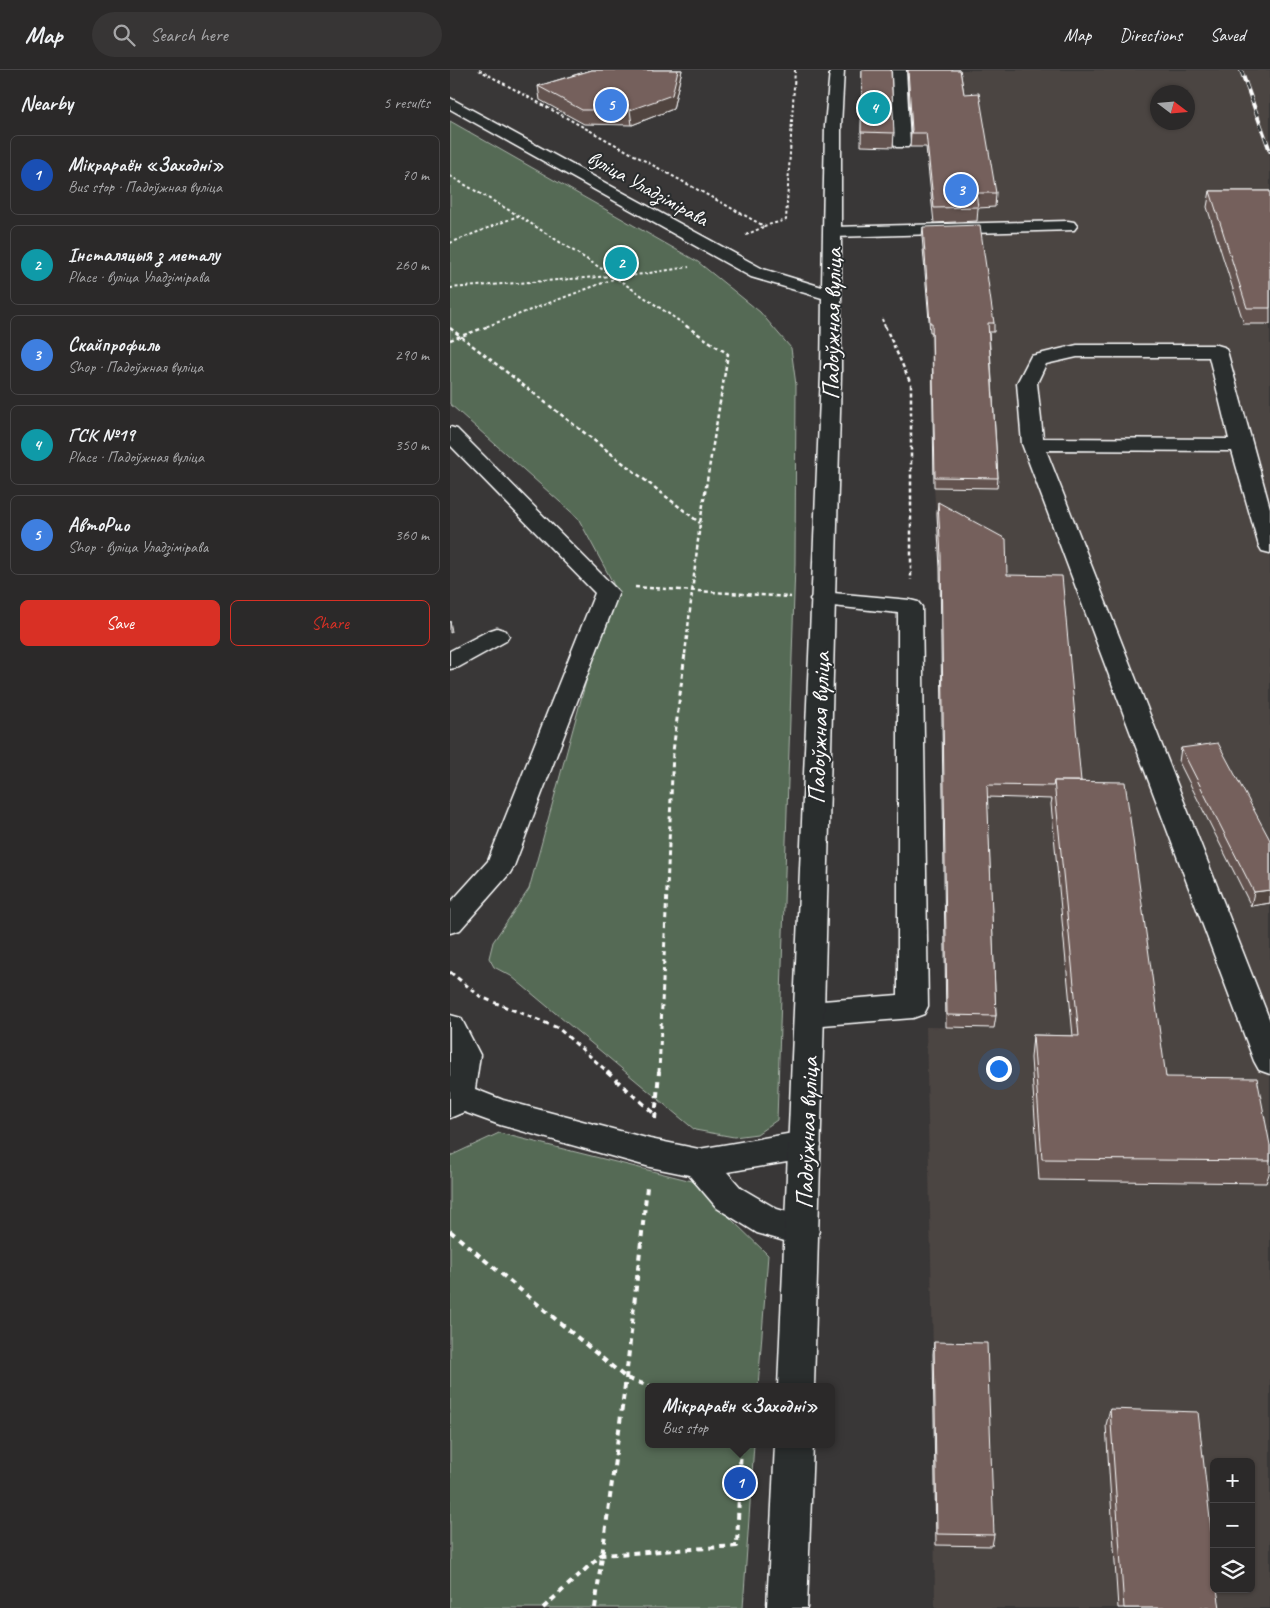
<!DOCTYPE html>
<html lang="en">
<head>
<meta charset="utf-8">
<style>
	:root { --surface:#2b2929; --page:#373535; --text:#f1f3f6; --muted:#a6a6a8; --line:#474546; --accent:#d93025 }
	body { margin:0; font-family:Caveat,sans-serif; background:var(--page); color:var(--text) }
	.controls { position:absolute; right:15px; bottom:15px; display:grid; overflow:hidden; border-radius:8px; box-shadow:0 1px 4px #0004 }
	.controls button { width:45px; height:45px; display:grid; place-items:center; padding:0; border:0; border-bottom:1px solid var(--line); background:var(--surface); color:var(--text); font:25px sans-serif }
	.compass { position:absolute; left:700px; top:15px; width:45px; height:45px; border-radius:50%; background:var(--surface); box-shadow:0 1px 4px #0004; rotate:106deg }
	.you { position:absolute; left:548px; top:998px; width:18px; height:18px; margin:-12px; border:4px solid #fff; border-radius:50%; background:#1a73e8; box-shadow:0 0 0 8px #1a73e833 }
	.badge { display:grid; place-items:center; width:32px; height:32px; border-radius:50%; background:var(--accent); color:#fff; font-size:16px; font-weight:700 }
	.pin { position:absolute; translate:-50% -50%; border:2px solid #fff; box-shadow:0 1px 5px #0006 }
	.popup { position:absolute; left:195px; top:1313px; width:190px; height:65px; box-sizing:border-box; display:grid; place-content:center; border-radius:8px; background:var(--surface); filter:drop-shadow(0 1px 4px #0005); font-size:16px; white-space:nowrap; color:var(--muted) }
	.popup b { font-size:19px; color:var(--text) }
	.popup::after { content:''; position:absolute; left:50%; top:100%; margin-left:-10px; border:10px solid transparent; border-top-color:var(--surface) }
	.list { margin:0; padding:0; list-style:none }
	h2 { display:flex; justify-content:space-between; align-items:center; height:65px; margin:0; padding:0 20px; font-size:21px }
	h2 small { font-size:16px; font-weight:400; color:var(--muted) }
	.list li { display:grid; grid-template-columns:32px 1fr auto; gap:15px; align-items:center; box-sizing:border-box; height:80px; margin:0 10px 10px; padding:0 10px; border:1px solid var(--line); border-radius:8px }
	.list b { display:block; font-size:19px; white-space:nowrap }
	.list p { margin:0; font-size:16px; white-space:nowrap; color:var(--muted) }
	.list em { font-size:16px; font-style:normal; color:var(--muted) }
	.actions { display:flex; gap:10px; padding:15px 20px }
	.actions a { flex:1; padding:11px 0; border:1px solid var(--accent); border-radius:8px; text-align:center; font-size:18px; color:var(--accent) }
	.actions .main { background:var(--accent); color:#fff }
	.icon { flex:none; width:28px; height:28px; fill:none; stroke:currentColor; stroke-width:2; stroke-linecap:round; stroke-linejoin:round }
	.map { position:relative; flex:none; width:820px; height:1538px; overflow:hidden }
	header { display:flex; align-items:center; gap:30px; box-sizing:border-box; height:70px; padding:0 25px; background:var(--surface); border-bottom:1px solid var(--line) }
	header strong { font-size:24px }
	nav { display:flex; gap:28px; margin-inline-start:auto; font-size:18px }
	.search { width:350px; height:45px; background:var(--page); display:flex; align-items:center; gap:12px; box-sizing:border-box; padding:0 18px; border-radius:28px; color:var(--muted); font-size:19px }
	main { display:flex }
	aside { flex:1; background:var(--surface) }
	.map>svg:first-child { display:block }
	.built { fill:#4b4442; fill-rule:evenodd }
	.green { fill:#556a55; stroke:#aab4aa }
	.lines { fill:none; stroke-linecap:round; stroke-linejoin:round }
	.minor-casing { stroke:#fff; stroke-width:3 }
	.major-casing { stroke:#fff; stroke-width:3 }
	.path-far3 { stroke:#fff; stroke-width:2; stroke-dasharray:3 2.5; stroke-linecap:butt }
	.path-far2 { stroke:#fff; stroke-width:2.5; stroke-dasharray:4 3; stroke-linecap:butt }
	.path-far1 { stroke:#fff; stroke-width:3; stroke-dasharray:5 4; stroke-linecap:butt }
	.path { stroke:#fff; stroke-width:4; stroke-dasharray:6 5; stroke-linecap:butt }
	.minor { fill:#2a2d2e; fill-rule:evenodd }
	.major { fill:#2a2d2e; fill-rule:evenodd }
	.rail-casing { stroke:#fff; stroke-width:4 }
	.rail { stroke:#2a2d2e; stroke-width:2.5; stroke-dasharray:7; stroke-linecap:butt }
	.wall { fill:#64534f; stroke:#fff }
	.shaded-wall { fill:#514440; stroke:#fff }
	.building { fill:#74615c; stroke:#fff }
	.labels { text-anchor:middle; stroke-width:4; stroke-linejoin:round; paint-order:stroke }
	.far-street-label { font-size:21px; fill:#fff; stroke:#2a2d2e }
	.street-label { font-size:25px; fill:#fff; stroke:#2a2d2e }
</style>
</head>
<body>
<header>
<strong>Map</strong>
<div class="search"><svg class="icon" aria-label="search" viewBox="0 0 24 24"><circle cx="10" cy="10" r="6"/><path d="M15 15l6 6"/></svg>Search here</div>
<nav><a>Map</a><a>Directions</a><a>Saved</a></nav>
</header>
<main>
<aside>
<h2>Nearby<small>5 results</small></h2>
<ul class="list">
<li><span class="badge" style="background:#1a4fb4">1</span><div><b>Мікрараён «Заходні»</b><p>Bus stop · Падоўжная вуліца</p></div><em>70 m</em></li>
<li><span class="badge" style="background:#0f9aa8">2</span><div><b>Інсталяцыя з металу</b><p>Place · вуліца Уладзімірава</p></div><em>260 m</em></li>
<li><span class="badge" style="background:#3f7fe0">3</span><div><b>Скайпрофиль</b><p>Shop · Падоўжная вуліца</p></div><em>290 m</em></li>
<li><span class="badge" style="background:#0f9aa8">4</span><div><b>ГСК №19</b><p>Place · Падоўжная вуліца</p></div><em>350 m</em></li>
<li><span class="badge" style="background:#3f7fe0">5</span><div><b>АвтоРио</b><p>Shop · вуліца Уладзімірава</p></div><em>360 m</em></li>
</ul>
<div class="actions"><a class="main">Save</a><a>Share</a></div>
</aside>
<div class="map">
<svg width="820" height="1538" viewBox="0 0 820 1538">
	<rect width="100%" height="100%" fill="#393737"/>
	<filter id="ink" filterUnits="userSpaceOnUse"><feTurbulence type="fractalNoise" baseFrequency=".02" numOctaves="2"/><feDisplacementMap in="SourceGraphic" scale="10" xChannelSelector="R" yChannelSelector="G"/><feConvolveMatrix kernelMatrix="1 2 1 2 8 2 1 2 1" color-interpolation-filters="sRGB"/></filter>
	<g filter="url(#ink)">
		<path class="built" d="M468,0h352v1538h-335l-2,-254 -7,-327 68,1 -53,-434 -7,-107 -5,-173 -7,-78 14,-1zM708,22h30v30h-30zM764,1392h37v127h-37z"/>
		<g class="green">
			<polygon points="0,51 248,192 310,242 341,278 346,315 345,494 327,1050 307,1064 284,1067 245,1060 61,906 44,897 39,888 43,872 79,819 163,513 128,448 0,334"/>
			<polygon points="49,1063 242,1111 318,1185 308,1317 199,1317 199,1374 304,1374 293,1538 0,1538 0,1086"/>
		</g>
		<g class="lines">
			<defs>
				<g id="minor">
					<polygon points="442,0 456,0 460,74 458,77 446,77 444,74"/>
					<polygon points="618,151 624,152 627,156 624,160 383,167 377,166 374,162 377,158 383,157"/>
					<path d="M627,275h140l7,2 3,4 43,157v45l-8,-2 -3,-5 -27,-95 -186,-1 224,571v53l-11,-4 -5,-9 -232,-617 -5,-61 14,-27zM627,287h132l20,82 -186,-1 -6,-55 9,-19z"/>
					<polygon points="0,357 7,359 169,522 64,796 60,803 10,860 0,863 0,833 38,791 145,523 0,375"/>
					<polygon points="372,522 460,530 468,532 472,537 478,936 474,944 463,948 360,956 349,953 345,944 349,935 360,932 448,925 448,543 364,534 360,529 364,524"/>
					<polygon points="47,558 56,561 59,566 56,571 9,597 0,599 0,581 38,561"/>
					<polygon points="0,945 11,948 30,985 25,1019 53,1030 200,1069 249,1079 355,1061 366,1065 371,1075 366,1085 355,1089 277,1102 291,1118 327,1139 364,1150 369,1161 364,1172 352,1176 307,1163 267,1138 239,1105 200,1097 50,1055 14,1042 0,1048"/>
				</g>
				<g id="major">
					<polygon points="380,0 394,0 391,56 391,304 364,1317 328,1317 371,304 372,228 301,207 0,39 0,28 313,199 372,217 375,56"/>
					<polygon points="325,1374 363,1374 357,1538 317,1538"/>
				</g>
			</defs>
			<use href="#minor" class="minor-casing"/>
			<use href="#major" class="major-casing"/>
			<g class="path-far3">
				<polyline points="29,0 314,156 336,150 345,0"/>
				<polyline points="0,106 69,146 166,208 35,257"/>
				<polyline points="296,165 313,157"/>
				<polyline points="0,173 68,146"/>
				<polyline points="0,218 162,206"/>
				<polyline points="432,249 435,257"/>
				<polyline points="238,257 166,208 239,197"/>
			</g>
			<g class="path-far2">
				<polyline points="435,256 461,314 461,510"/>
				<polyline points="0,258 250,453"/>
				<polyline points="0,270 39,256"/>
				<polyline points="185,517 341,527"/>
				<polyline points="235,584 250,453 278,284 236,256"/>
			</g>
			<g class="path-far1">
				<polyline points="0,902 31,927 108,958 159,1003"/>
				<polyline points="209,1003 223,682 235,583"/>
			</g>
			<g class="path">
				<polyline points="157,1002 206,1045"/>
				<polyline points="205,1049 209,1002"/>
				<polyline points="0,1161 176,1308 202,1317"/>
				<polyline points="290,1413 301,1413"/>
				<polyline points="93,1538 151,1485 287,1476 291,1374"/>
				<polyline points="145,1538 176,1308 197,1117"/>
			</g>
			<use href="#minor" class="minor"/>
			<use href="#major" class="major"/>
			<defs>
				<polyline id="rail" points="791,0 820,81"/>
			</defs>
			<use href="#rail" class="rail-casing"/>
			<use href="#rail" class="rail"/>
		</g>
		<g class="wall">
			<polygon points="140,0 232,0 223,39 182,55 134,54 90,30 88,16 141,0"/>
			<polygon points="412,0 444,63 443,77 411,76"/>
			<polygon points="457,0 510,0 514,24 546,123 545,137 528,138 527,151 484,153 476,77 460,77 461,62"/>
			<polygon points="760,121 820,121 820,254 794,254 757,137"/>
			<polygon points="473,157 544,253 544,262 539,262 548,408 547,418 484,417 482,262 480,262 472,166"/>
			<polygon points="488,432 557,505 631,711 716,1007 820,1075 820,1101 816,1113 589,1110 581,988 583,965 623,966 601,734 602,729 537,727 546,946 544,958 496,957 490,498 487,444"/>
			<polygon points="731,678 820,770 820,833 801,836 729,692"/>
			<polygon points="484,1272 544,1465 542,1476 486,1475 483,1284"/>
			<polygon points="660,1339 770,1538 668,1538 656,1355"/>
		</g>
		<g class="shaded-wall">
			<polygon points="228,0 232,0 223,39 182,55 180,40"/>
			<polygon points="0,551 2,562 0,563"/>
			<polygon points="820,820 820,833 801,836 804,822"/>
		</g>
		<g class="building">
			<polygon points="142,0 228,0 222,25 180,40 132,40 88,16"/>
			<polygon points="412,0 441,0 444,63 411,62"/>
			<polygon points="458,0 510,0 514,24 529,23 546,123 526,123 528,137 484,138 476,63 461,63 462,60"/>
			<polygon points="760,121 820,121 820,238 797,238"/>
			<polygon points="530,155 544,253 538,253 548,408 485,407 482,253 480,253 473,157"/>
			<polygon points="488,432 556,469 557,505 612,506 631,711 604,711 603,716 537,715 546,946 497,945 491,486"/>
			<polygon points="768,673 820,770 820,820 804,822 731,678"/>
			<polygon points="604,711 675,712 716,1007 807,1008 820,1075 820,1091 592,1089 583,965 629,966"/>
			<polygon points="484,1272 537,1273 544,1465 487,1464"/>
			<polygon points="660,1339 748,1342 764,1485 764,1519 767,1519 770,1538 674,1538"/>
		</g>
	</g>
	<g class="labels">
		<g class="far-street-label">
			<text transform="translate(198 118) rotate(29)" y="7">вуліца Уладзімірава</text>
		</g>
		<g class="street-label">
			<text transform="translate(381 254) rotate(-89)" y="9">Падоўжная вуліца</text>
			<text transform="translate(368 658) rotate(-88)" y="9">Падоўжная вуліца</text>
			<text transform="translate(356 1063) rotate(-88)" y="9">Падоўжная вуліца</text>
		</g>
	</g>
</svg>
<div class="controls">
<button>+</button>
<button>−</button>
<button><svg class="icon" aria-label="layers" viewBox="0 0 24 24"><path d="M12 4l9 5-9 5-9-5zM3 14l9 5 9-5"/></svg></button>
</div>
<svg class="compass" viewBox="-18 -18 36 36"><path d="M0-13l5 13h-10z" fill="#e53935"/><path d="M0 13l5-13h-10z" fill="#a6a6a8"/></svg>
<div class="you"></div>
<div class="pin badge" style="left:290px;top:1413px;background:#1a4fb4">1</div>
<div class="popup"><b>Мікрараён «Заходні»</b>Bus stop</div>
<div class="pin badge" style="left:171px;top:193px;background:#0f9aa8">2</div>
<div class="pin badge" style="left:511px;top:120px;background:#3f7fe0">3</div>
<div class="pin badge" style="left:424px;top:38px;background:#0f9aa8">4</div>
<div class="pin badge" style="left:161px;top:35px;background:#3f7fe0">5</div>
</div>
</main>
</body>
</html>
